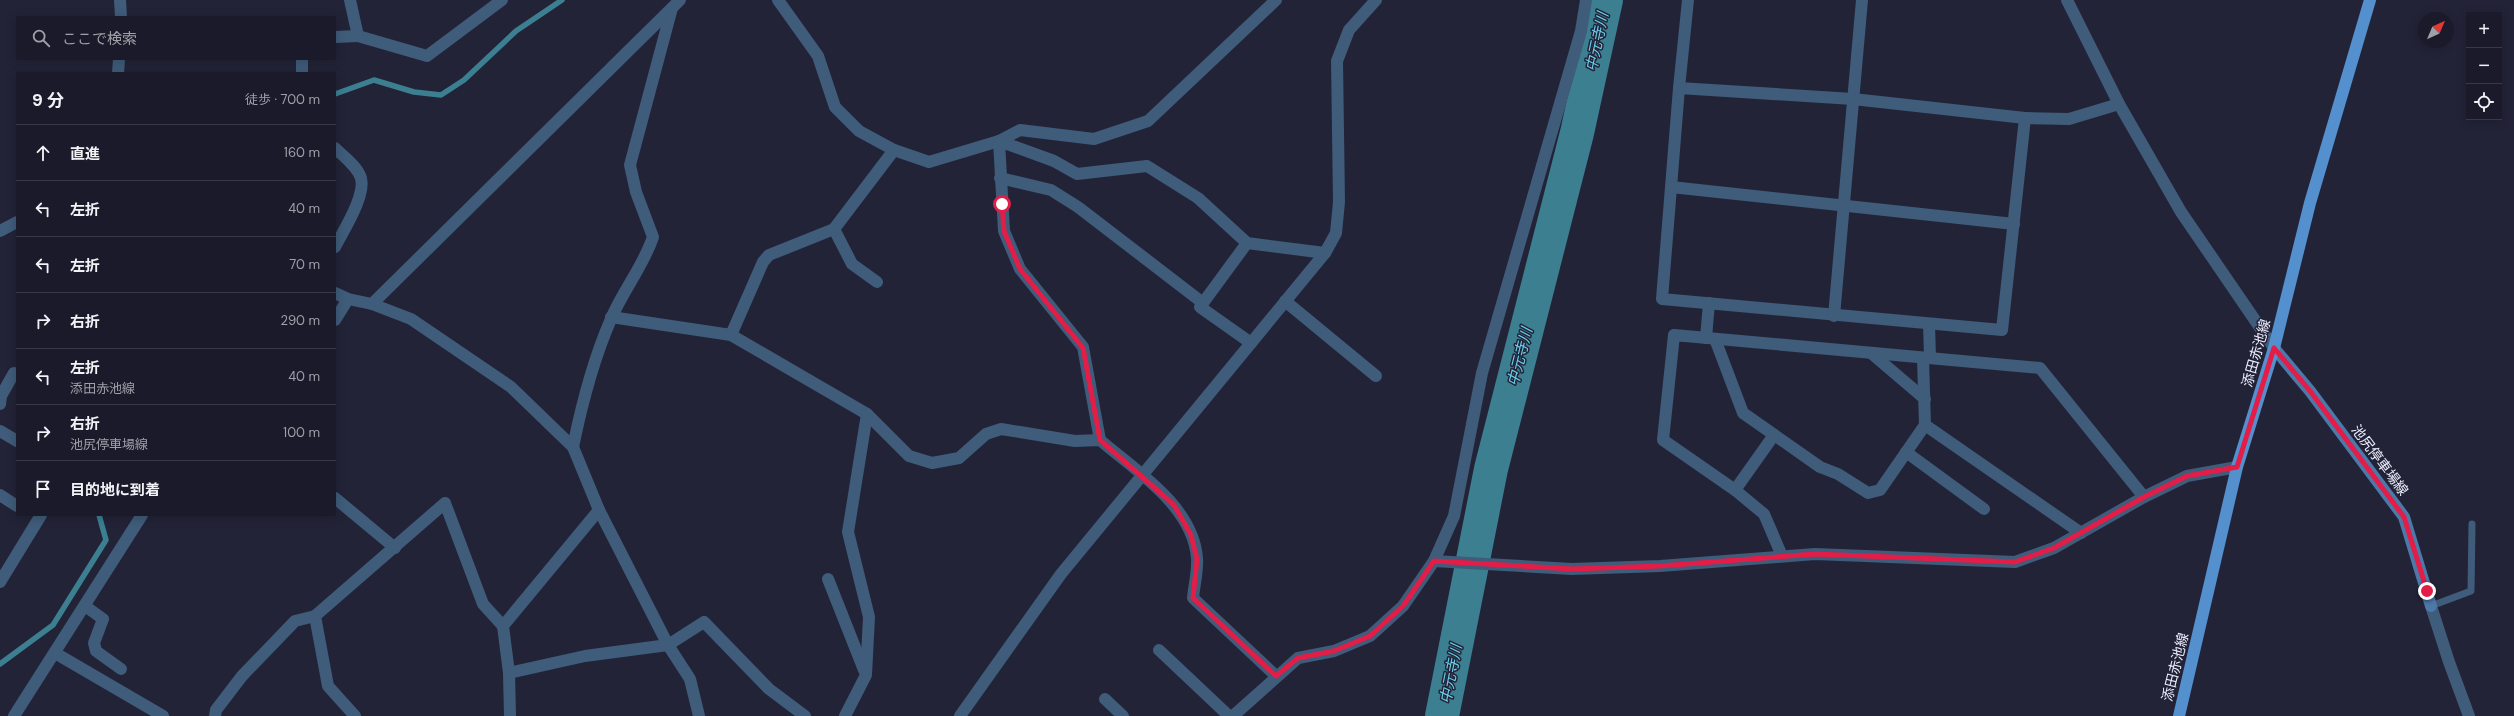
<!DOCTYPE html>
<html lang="ja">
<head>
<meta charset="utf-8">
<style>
	:root { --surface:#1a1a2a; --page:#232332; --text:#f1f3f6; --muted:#9fa1a8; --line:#383847 }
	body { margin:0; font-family:"DM Sans","Noto Sans JP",sans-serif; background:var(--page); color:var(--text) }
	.controls { position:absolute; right:12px; top:12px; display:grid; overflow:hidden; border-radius:0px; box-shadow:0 2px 10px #0003 }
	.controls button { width:36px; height:36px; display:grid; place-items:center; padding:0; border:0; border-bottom:1px solid var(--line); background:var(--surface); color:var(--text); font:20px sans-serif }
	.compass { position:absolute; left:2418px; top:12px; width:36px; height:36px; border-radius:50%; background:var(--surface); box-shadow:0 2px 10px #0003; rotate:44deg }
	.stop { position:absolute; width:12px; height:12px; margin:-9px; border:3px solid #e11d48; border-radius:50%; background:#fff }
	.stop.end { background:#e11d48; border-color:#fff; box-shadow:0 1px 4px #0008 }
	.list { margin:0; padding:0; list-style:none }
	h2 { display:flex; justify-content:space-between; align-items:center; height:52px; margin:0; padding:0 16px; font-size:17px }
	h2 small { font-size:13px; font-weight:400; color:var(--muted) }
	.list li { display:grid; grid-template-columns:26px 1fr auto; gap:12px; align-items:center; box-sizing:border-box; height:56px; padding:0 16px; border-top:1px solid var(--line) }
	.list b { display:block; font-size:15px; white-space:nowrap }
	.list p { margin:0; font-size:13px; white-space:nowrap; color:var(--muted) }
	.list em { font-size:13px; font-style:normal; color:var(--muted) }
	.icon { flex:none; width:22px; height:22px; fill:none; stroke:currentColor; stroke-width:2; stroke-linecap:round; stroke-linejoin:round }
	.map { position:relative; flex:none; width:2514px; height:716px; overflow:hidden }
	.search { position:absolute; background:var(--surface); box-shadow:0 2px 10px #0003; left:16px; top:16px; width:320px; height:44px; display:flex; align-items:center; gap:10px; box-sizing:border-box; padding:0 14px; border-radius:0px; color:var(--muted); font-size:15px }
	.panel { position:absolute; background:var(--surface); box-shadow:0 2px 10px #0003; left:16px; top:72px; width:320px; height:444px; border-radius:0px }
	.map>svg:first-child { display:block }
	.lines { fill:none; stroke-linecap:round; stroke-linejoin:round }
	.stream { stroke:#3c7f91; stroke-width:5.5 }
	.river { stroke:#3c7f91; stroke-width:34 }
	.service { stroke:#3f5c7a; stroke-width:7 }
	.minor { stroke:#3f5c7a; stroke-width:12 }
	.secondary { stroke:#4b79aa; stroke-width:12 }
	.primary { stroke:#5490ce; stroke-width:12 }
	.route { stroke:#e11d48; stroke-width:5 }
	.labels { text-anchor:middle; stroke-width:3; stroke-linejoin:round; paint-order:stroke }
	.street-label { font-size:14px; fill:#ecedfc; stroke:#232338 }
	.water-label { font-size:15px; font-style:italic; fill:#69d0ec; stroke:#232338 }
</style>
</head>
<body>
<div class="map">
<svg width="2514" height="716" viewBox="0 0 2514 716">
	<rect width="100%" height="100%" fill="#232338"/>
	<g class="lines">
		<g class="stream">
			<polyline points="335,94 374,80 414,92 441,95 464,80 516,31 562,0"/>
			<polyline points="0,664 53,625 106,540 99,515"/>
		</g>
		<polyline class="river" points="1442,716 1491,469 1577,133 1606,0"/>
		<polyline class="service" points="2431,606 2471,591 2472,524"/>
		<g class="minor">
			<polyline points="120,0 121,17"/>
			<polyline points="350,0 358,36 427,56 502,0"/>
			<polyline points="778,0 818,56 835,107 859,131 894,150"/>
			<polyline points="2067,0 2119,104 2181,212 2274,348"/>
			<polyline points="335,37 358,36"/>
			<polyline points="302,59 302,73"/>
			<polyline points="118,73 119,59"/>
			<polygon points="1679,88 1853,99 2025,118 2002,330 1662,299"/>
			<polyline points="1679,88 1688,0"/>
			<polyline points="2025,118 2069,119 2119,104"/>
			<path d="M335,148c9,9 22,18 26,30 5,18 -18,53 -26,69"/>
			<polyline points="1000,178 1051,190 1078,207 1203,303"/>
			<polyline points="1671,187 2014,224"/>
			<polyline points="834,229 852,264 877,282"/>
			<polyline points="0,231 17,222"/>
			<polyline points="1247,243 1200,307 1251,343"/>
			<polyline points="335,293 348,299 372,304 411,319 511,387 573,447 599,510 668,645 690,679 699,716"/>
			<polyline points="1285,301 1376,376"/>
			<polyline points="372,304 680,0"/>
			<polyline points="1834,316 1862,0"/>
			<polyline points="611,317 731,335 763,262 769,255 834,229 894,150 929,162 999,141 1054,161 1077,174 1147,166 1198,198 1247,243 1325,253"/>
			<polyline points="335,320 348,299"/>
			<polyline points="1929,324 1930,358"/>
			<polyline points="731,335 867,414 848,532 869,617 866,675 845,716"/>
			<polyline points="1706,338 1709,303"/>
			<polyline points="1715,339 1743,413 1820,467 1838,474 1868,493 1880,490 1925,425"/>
			<polyline points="1871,353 1925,399"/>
			<polyline points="1923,358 1925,425 2081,533"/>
			<polyline points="0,404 1,396 14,373 17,375"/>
			<path d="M867,414l42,42 23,7 27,-5 27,-24 15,-5 74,12 25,-1c36,31 93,66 97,118 1,13 -3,28 -4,40l83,78"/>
			<polyline points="0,431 17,441"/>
			<polyline points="1100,440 1083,347 1020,269 1004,231 999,141 1020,130 1094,139 1148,121 1276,0"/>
			<path d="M573,447c9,-44 20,-87 38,-128 12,-29 32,-52 42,-82l-17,-45 -6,-27 42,-157"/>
			<polyline points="1906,452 1984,509"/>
			<polyline points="1735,490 1774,435"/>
			<polyline points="0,495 17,506"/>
			<polyline points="335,498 395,548"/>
			<polyline points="1782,556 1764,514 1735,490 1663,440 1674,335 2040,368 2144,497"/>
			<polyline points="1434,561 1454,516 1482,373 1581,31 1586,0"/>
			<polyline points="828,579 864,670"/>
			<polyline points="0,582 41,515"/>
			<polyline points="85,606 103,619 94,643 96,651 121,669"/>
			<polyline points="2431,606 2449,662 2469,716"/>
			<polyline points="315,616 328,686 355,716"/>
			<polyline points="1159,650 1229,716"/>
			<polyline points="55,653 163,716"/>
			<polyline points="509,673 585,656 668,645 704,622 769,689 805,716"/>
			<polyline points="1105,699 1123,716"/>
			<polyline points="14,716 142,515"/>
			<polyline points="215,716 216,710 242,676 295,621 315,616 445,503 483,604 503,626"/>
			<polyline points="510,716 509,673 503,626 599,510"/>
			<polyline points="960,716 1061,574 1325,253 1336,233 1339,202 1337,61 1349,30 1376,0"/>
			<polyline points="1233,716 1298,658 1334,651 1370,636 1403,606 1434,561 1572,569 1660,566 1815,554 2015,562 2054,548 2144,497 2187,476 2237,467"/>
		</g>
		<polyline class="secondary" points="2274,348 2310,391 2404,517 2431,606"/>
		<polyline class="primary" points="2179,716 2237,467 2274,348 2310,203 2370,0"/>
	</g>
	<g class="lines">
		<polyline class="route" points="1002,204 1004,231 1020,269 1083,348 1100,440 1174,505 1191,535 1197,559 1193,598 1276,676 1298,658 1334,651 1370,636 1403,606 1434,561 1572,569 1660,566 1815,554 2015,562 2054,548 2144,497 2187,476 2237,467 2274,348 2310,391 2404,517 2427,591"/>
	</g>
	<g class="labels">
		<g class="street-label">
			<text transform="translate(2256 353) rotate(-74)" y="5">添田赤池線</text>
			<text transform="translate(2380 460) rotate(53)" y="5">池尻停車場線</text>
			<text transform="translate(2175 667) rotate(-76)" y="5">添田赤池線</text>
		</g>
		<g class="water-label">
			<text transform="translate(1597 42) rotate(-78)" y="5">中元寺川</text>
			<text transform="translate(1520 357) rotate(-76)" y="5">中元寺川</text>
			<text transform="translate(1451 674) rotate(-79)" y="5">中元寺川</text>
		</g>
	</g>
</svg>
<div class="controls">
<button>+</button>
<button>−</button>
<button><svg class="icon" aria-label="locate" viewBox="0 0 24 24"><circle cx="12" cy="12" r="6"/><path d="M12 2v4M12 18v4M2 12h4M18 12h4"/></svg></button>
</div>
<svg class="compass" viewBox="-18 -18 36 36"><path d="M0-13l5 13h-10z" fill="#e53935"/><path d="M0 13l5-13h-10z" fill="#9fa1a8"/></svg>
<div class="stop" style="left:1002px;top:204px"></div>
<div class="stop end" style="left:2427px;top:591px"></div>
<div class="search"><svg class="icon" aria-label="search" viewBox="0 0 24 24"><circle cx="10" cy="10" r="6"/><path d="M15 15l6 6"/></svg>ここで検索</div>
<section class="panel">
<h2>9 分<small>徒歩 · 700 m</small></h2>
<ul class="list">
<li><svg class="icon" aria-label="ahead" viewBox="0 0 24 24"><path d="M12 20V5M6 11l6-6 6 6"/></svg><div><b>直進</b></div><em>160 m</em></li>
<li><svg class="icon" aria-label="left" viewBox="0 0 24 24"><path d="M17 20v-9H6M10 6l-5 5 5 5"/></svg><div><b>左折</b></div><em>40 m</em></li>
<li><svg class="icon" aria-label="left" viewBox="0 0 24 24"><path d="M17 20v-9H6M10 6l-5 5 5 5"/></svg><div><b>左折</b></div><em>70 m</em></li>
<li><svg class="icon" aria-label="right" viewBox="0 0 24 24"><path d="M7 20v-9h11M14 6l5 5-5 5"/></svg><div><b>右折</b></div><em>290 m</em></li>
<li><svg class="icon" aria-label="left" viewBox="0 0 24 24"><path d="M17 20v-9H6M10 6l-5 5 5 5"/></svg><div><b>左折</b><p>添田赤池線</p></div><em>40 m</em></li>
<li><svg class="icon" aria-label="right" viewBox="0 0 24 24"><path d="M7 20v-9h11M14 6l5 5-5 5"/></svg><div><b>右折</b><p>池尻停車場線</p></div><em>100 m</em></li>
<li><svg class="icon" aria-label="arrive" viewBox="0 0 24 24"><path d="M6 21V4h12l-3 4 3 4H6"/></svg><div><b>目的地に到着</b></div></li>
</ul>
</section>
</div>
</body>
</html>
